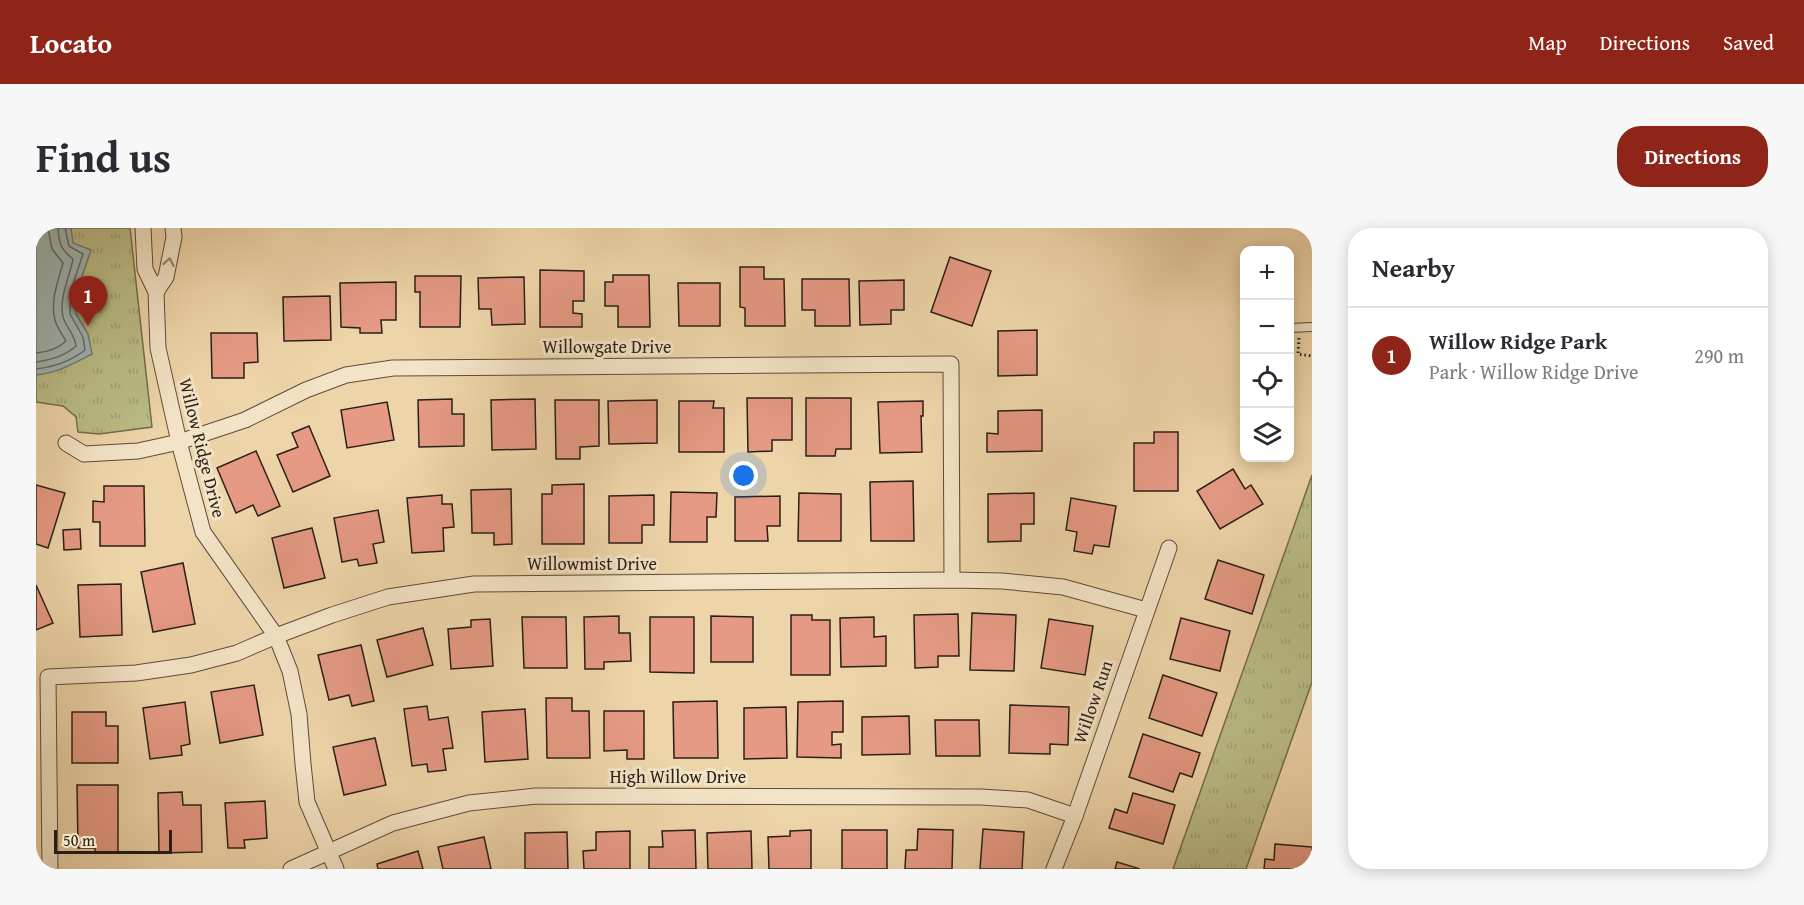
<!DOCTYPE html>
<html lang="en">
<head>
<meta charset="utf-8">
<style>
	:root { --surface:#fff; --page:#f7f7f7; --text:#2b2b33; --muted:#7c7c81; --line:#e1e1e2; --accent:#8f2418 }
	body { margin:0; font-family:"Gentium Book Plus",serif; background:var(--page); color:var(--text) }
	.controls { position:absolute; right:18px; top:18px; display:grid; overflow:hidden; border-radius:12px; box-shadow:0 3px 15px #0003 }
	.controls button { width:54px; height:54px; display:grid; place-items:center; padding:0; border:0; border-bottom:2px solid var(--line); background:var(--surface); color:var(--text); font:30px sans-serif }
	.scale { position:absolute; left:18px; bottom:15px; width:118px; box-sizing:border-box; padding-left:6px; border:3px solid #2b1f17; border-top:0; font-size:16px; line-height:21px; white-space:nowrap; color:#2b1f17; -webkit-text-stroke:4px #f4e4c7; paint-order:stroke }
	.you { position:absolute; left:708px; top:248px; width:21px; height:21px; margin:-15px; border:4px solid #fff; border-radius:50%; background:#1a73e8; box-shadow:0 0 0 9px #1a73e833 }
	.badge { display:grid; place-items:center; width:39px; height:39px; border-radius:50%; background:var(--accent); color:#fff; font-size:20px; font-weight:700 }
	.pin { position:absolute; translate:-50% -50px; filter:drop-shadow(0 2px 3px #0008) }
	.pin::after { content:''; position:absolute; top:32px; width:21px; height:18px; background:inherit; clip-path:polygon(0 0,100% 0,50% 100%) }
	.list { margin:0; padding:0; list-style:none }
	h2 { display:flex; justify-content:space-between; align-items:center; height:78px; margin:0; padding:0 24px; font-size:26px }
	h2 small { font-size:20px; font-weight:400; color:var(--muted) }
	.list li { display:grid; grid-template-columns:39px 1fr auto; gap:18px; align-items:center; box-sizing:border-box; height:96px; padding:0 24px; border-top:2px solid var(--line) }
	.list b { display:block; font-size:22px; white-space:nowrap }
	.list p { margin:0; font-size:20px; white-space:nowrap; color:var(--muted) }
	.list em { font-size:20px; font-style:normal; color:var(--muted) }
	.icon { flex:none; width:33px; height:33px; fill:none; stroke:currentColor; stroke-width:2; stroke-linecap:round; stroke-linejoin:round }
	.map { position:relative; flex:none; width:1276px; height:641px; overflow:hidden; border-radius:24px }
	header { display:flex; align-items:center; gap:36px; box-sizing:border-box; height:84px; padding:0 30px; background:var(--accent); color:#fff }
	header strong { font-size:28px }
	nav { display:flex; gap:33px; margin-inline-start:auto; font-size:21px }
	.intro { display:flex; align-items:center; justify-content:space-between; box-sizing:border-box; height:144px; padding:0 36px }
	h1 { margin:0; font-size:42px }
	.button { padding:15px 27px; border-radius:24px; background:var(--accent); color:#fff; font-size:21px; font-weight:700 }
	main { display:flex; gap:36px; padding:0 36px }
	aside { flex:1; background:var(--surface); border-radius:24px; box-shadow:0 3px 15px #0003 }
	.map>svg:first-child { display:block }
	.park { fill:url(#park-tufts); stroke:#736e4e; stroke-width:1.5 }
	.water { fill:#9fb6b4; stroke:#717a75; stroke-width:1.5 }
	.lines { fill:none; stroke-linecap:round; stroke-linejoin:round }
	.shore { stroke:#656a66; stroke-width:1.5 }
	.building { fill:#e69a84; stroke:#2b1f17; stroke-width:1.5 }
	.service-casing { stroke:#5c4c3c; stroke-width:10 }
	.minor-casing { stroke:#5c4c3c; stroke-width:17 }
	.path { stroke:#2b1f17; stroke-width:3; stroke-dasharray:1.5 3; stroke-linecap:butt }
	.service { stroke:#f4e4c7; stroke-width:8 }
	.minor { stroke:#f4e4c7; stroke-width:15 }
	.oneway { stroke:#9a8b78 }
	.labels { text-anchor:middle; stroke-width:6; stroke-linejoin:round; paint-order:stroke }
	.street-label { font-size:18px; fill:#2b1f17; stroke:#f4e4c7 }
</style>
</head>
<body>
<header>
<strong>Locato</strong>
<nav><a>Map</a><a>Directions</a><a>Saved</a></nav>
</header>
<div class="intro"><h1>Find us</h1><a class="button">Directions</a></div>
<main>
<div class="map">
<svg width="1276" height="641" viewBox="0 0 1276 641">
	<defs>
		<pattern id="park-tufts" width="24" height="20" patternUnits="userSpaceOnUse" patternTransform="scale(1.5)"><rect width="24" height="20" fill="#bbbd86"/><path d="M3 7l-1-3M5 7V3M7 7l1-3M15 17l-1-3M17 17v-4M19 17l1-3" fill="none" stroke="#a1a273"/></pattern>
	</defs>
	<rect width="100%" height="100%" fill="#eed5a9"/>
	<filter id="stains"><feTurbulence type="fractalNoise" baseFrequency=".00333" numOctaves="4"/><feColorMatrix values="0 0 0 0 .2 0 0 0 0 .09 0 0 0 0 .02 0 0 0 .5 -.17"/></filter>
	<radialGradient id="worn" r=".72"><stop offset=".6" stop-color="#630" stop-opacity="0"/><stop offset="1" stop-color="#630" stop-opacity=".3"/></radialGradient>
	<g class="park">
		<polygon points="0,0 94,0 116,199 63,206 42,204 40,189 27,178 0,174"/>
		<polygon points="1276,247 1276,454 1210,641 1137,641"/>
	</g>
	<path class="water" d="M35,0l2,15 18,7 -14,41 -1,23 12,20 4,20c-19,10 -35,19 -56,21v-146z"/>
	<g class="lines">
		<g class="shore">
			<path d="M0,125c11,-1 22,-4 30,-12 -4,-7 -9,-13 -11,-21 -5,-19 3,-39 8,-57l-11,-14 -4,-21"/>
			<path d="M0,134c15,-2 29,-6 40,-16 -1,-10 -8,-17 -12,-26 -7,-18 6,-44 9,-61 -12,-10 -14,-14 -15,-31"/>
			<path d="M0,141c17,-2 35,-8 49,-19l-2,-13 -13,-23 1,-24 12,-36 -14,-8 -4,-18"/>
		</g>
	</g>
	<g class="building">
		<polygon points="914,29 955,43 936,98 895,84"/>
		<polygon points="704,39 728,39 728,51 748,51 749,98 709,98 709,80 704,79"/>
		<polygon points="504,42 548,43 548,73 537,73 537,85 546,86 546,99 504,99"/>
		<polygon points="577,47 613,47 614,99 582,99 582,78 569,78 569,54 577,54"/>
		<polygon points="379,48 425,48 424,99 384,99 384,64 379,64"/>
		<polygon points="488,49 489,96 456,97 455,81 443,81 442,50"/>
		<polygon points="766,51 813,51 814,98 779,98 779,82 766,82"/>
		<polygon points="868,52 868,82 855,82 855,96 824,97 823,53"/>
		<polygon points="360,54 360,92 345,92 346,105 324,105 324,100 305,99 304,55"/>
		<polygon points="642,55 684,55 684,98 643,98"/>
		<polygon points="294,68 295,112 248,113 247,69"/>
		<polygon points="1001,102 1001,147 962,148 962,103"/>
		<polygon points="175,105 221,105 222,134 208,135 208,150 176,150"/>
		<polygon points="711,170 756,170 756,212 736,212 736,223 712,224"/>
		<polygon points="770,170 815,170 815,221 800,221 799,228 770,228"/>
		<polygon points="416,171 416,186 428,186 428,218 383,219 382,172"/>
		<polygon points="499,171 500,221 456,222 455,172"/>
		<polygon points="519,172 563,172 563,218 544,219 544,231 520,231"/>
		<polygon points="621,172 621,215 573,216 572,173"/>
		<polygon points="643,173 678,173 677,180 688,180 688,224 643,224"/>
		<polygon points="887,173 887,188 885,188 886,224 844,225 842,174"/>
		<polygon points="351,174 358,212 311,220 305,182"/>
		<polygon points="1006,182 1006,223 951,224 951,205 962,206 962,183"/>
		<polygon points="273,198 294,248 257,264 241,227 262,219 256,205"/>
		<polygon points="1118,204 1142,204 1142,263 1098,263 1098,215 1118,215"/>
		<polygon points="220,223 244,278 222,288 217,277 200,285 181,240"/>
		<polygon points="1197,241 1209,261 1215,257 1227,276 1184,301 1161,263"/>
		<polygon points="877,253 878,313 835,313 834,254"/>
		<polygon points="548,256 548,316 506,316 506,266 516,266 516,257"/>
		<polygon points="0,257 29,265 12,320 0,316"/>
		<polygon points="68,258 108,258 109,318 64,318 64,294 57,294 57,273 68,274"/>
		<polygon points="475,261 476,316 458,317 458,305 436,305 435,262"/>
		<polygon points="635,264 681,265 680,289 671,289 671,314 634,314"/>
		<polygon points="763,265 805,266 805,313 762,313"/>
		<polygon points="998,265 998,296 985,296 985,313 952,314 952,266"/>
		<polygon points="406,267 406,276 416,276 418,299 407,300 408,323 376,325 371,270"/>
		<polygon points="618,267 618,297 606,297 606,315 573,315 573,268"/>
		<polygon points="744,268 744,298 731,298 732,313 699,313 699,269"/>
		<polygon points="1035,270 1080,278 1073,319 1058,317 1056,326 1038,323 1041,304 1030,302"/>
		<polygon points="342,282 348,314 337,316 341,335 323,338 321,331 306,334 298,290"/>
		<polygon points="276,300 289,350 248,360 236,310"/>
		<polygon points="44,301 45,321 28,322 27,302"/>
		<polygon points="1182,332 1228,347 1216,386 1169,371"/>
		<polygon points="147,335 159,396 117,404 105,344"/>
		<polygon points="85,356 86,407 44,409 42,357"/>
		<polygon points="0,357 17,395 0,402"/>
		<polygon points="936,385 980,387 978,443 934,442"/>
		<polygon points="922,386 923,428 902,428 902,439 879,440 878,387"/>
		<polygon points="755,387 776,387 776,392 794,392 794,447 755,447"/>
		<polygon points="583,388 583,405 594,405 595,433 568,434 568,441 549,441 548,389"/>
		<polygon points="675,388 717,389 717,434 675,434"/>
		<polygon points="486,389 530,389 531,440 488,440"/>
		<polygon points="614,389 658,389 658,445 614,444"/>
		<polygon points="838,389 838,409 850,408 850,438 805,439 804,390"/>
		<polygon points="1145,390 1194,403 1184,443 1134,431"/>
		<polygon points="454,391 457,438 415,441 412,401 435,399 435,392"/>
		<polygon points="1013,391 1057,398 1049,447 1005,440"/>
		<polygon points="387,400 397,437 351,449 341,412"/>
		<polygon points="325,417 338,473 316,478 313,467 293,472 282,427"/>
		<polygon points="1127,447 1181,465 1166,508 1113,490"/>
		<polygon points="218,457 227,507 184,515 175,464"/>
		<polygon points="510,470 536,470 536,483 553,483 554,530 511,530"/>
		<polygon points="681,473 682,530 638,530 637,474"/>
		<polygon points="807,473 807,504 796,504 796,517 805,516 805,530 761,529 762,474"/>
		<polygon points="149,474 154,516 145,518 146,527 114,531 107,480"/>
		<polygon points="974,477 1033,479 1032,517 1014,516 1014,526 973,525"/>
		<polygon points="391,478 393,492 412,489 417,520 407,521 410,542 392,544 391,536 376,538 368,481"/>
		<polygon points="750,479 751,530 708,531 708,480"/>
		<polygon points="489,481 492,531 449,534 446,484"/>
		<polygon points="568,483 608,483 608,531 591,531 591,522 568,523"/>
		<polygon points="36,484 70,484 70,498 82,498 82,535 36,535"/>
		<polygon points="873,488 874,526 826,527 826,489"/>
		<polygon points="899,492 943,492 944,528 900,528"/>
		<polygon points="1107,506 1164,525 1156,549 1144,545 1137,564 1093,549"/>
		<polygon points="339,510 350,557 308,567 297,519"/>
		<polygon points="41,557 82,557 82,625 59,625 59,620 42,620"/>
		<polygon points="146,564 147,577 165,577 166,624 123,625 122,565"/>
		<polygon points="1097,565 1139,577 1127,616 1073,600 1079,581 1091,585"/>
		<polygon points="229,573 231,610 208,612 209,620 192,620 189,575"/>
		<polygon points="882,601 917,602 916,641 869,641 870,622 881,622"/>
		<polygon points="947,601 988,604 986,641 944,641"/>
		<polygon points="659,602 660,641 613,641 613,619 627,619 626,603"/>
		<polygon points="775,602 775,641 733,641 732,609 754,608 754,603"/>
		<rect x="806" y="602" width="45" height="39"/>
		<polygon points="594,603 594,641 548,641 547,623 560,622 560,604"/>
		<polygon points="715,603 716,641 672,641 671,605"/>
		<polygon points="531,604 532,641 489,641 489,605"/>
		<polygon points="448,609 455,641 407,641 402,619"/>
		<polygon points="1239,616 1276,619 1276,641 1228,641 1229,631 1238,632"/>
		<polygon points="382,623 387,641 342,641 341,636"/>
		<polygon points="1081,634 1104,641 1079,641"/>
	</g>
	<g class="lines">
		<defs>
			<polyline id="service" points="1254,100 1276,99"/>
			<g id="minor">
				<polyline points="107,0 109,41 120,64 122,120 143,214 167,304 240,408 254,443 263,486 267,536 271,574 300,641"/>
				<polyline points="120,64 130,49 138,9 137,0"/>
				<polyline points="30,215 48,226 102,223 143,214 209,192 270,162 310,147 357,140 915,136 916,352"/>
				<polyline points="14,641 12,449 100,445 155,437 201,425 240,408 296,387 352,369 438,356 916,352 966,353 1027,359 1110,382"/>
				<polyline points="255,641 357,595 433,575 500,568 945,569 992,572 1039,588"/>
				<polyline points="1018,641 1039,588 1133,320"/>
			</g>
		</defs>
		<use href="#service" class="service-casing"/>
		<use href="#minor" class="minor-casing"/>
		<polyline class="path" points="1263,110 1262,126 1276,128"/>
		<use href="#service" class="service"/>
		<use href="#minor" class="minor"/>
	</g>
	<defs><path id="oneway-chevron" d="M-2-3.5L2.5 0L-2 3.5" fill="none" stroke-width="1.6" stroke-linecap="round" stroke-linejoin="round" transform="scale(1.5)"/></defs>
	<use class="oneway" href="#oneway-chevron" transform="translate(133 34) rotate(-80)"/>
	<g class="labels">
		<g class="street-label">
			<text x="571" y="125">Willowgate Drive</text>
			<text transform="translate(166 220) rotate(76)" y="6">Willow Ridge Drive</text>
			<text x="556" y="342">Willowmist Drive</text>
			<text transform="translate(1057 474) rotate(-71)" y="6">Willow Run</text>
			<text x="642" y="555">High Willow Drive</text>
		</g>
	</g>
	<rect width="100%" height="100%" filter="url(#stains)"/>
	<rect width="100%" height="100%" fill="url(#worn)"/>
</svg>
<div class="controls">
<button>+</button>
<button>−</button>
<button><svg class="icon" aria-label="locate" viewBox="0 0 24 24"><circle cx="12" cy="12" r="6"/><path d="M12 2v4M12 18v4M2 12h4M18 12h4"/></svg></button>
<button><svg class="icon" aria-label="layers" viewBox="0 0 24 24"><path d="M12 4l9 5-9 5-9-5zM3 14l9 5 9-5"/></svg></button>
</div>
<div class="scale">50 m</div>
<div class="you"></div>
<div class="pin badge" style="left:52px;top:98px">1</div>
</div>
<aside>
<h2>Nearby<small></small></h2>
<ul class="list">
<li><span class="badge">1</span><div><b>Willow Ridge Park</b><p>Park · Willow Ridge Drive</p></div><em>290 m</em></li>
</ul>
</aside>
</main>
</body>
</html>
